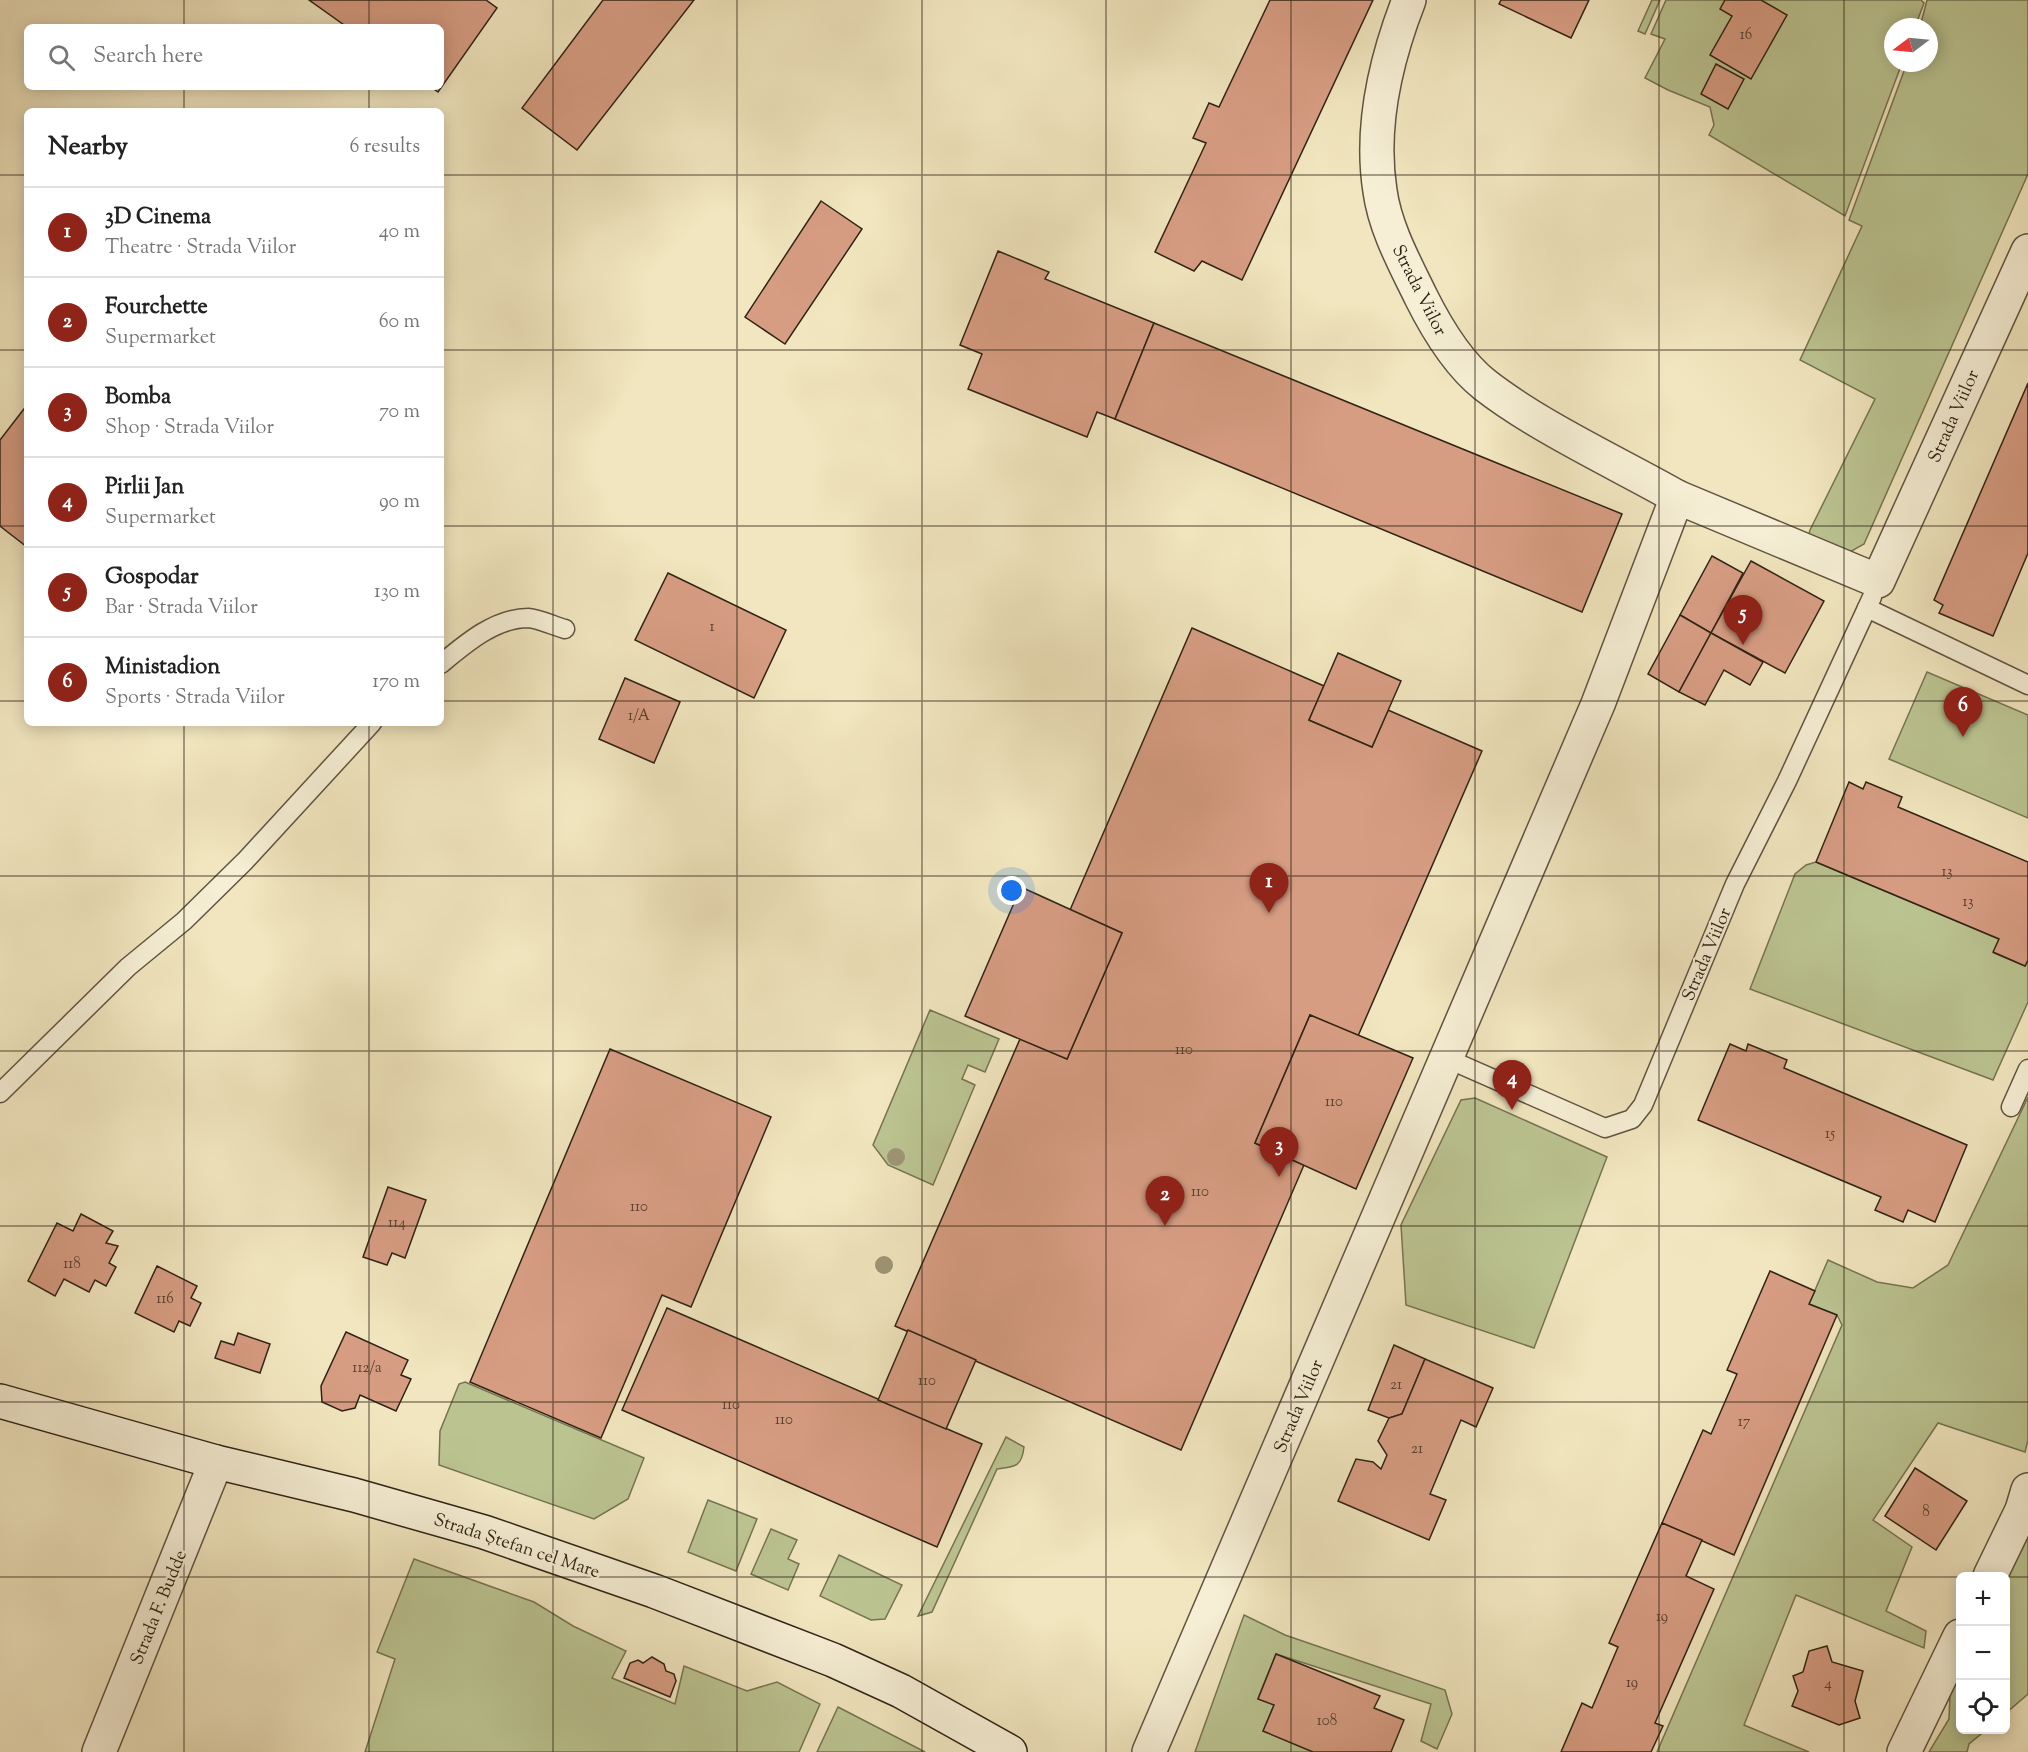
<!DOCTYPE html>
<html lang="en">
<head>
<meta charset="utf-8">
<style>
	:root { --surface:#fff; --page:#f2f2f2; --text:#222; --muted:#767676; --line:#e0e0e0; --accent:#8f2418 }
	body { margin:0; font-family:"Sorts Mill Goudy",serif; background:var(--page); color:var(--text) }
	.controls { position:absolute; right:18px; bottom:18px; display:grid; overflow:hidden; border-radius:9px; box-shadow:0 3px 15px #0003 }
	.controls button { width:54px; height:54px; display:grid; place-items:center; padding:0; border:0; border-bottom:2px solid var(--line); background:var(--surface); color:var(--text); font:30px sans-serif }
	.compass { position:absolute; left:1884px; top:18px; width:54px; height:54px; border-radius:50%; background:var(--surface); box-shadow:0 3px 15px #0003; rotate:254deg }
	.you { position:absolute; left:1012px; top:891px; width:21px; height:21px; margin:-15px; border:4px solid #fff; border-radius:50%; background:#1a73e8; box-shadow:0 0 0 9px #1a73e833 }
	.badge { display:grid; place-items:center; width:39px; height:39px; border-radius:50%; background:var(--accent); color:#fff; font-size:20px; font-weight:700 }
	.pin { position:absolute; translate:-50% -50px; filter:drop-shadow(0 2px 3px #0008) }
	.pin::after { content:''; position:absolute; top:32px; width:21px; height:18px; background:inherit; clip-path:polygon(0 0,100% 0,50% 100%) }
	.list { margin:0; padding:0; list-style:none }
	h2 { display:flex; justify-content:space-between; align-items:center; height:78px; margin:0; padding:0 24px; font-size:26px }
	h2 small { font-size:20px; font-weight:400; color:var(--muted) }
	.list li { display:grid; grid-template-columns:39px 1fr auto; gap:18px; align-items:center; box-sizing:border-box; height:90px; padding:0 24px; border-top:2px solid var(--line) }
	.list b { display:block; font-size:22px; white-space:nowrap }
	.list p { margin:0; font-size:20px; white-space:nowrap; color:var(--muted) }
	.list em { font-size:20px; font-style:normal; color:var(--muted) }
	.icon { flex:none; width:33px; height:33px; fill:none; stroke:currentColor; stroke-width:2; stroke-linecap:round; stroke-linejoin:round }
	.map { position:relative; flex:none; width:2028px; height:1752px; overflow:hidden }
	.search { position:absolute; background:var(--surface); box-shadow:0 3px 15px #0003; left:24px; top:24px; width:420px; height:66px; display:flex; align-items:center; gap:15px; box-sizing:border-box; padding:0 21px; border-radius:9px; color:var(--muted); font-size:22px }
	.panel { position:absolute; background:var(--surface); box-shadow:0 3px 15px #0003; left:24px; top:108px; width:420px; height:618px; border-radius:9px }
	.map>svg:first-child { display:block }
	.green { fill:#bbc491; stroke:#767453; stroke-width:1.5 }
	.building { fill:#d79d83; stroke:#302315; stroke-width:1.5 }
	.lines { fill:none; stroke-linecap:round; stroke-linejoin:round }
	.service-casing { stroke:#605440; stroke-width:21 }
	.minor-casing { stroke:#605440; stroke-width:36 }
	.secondary-casing { stroke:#302315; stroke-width:36 }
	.service { stroke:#f6efd5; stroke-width:18 }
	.minor { stroke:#f6efd5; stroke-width:33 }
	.secondary { stroke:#f6efd5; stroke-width:33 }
	.tree { fill:#9e9576 }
	.grid { fill:none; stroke:#302315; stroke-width:1.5; stroke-opacity:0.55 }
	.labels { text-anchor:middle; stroke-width:4.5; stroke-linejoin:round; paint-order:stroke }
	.number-label { font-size:15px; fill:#5a4230 }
	.street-label { font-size:18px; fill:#302315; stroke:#f6efd5 }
</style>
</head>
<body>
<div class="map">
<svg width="2028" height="1752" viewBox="0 0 2028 1752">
	<rect width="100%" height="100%" fill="#f1e6bf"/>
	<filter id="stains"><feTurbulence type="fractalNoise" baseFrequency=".00333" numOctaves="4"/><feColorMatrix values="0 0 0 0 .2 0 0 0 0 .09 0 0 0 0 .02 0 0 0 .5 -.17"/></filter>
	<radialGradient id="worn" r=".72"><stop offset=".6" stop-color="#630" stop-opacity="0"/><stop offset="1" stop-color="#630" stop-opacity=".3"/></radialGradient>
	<g class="green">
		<polygon points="1652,0 1660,0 1645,34 1638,31"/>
		<polygon points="1666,0 1921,0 1924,3 1915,27 1893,27 1893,63 1902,63 1845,216 1709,135 1714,125 1710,107 1668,90 1645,78 1665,39 1651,34"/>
		<polygon points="1927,0 2028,0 2028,174 1864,544 1843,556 1807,540 1810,530 1875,399 1800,360 1862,226 1849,220 1907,63 1929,63 1929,27 1920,27"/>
		<polygon points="1927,672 2028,715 2028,818 1889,759"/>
		<polygon points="1816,862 1999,939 1994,953 2025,966 2028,960 2028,1002 1993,1080 1750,989 1795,874 1806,865"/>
		<polygon points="930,1010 999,1039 985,1072 968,1065 962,1079 975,1085 933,1185 888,1165 873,1145"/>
		<polygon points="2028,1097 2028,1440 2025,1452 1938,1423 1873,1520 1912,1547 1886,1611 1926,1631 1924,1648 1796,1595 1744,1725 1809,1752 1657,1752 1842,1325 1837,1315 1809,1304 1828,1260 1877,1282 1913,1288 1948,1265"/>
		<polygon points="1475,1098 1607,1157 1534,1348 1406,1305 1401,1225 1461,1100"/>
		<polygon points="465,1382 644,1458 628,1499 594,1519 439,1465 440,1431 459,1384"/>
		<path d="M1006,1437l18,10c-2,19 -8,20 -27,22l-65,143 -14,4z"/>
		<polygon points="708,1500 757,1519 736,1571 688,1552"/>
		<polygon points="2028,1526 2028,1694 2006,1713 2006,1582"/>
		<polygon points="771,1529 797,1540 788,1559 799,1564 788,1590 751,1574"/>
		<polygon points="839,1555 902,1585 885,1619 871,1620 820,1596"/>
		<polygon points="414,1559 534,1602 573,1626 626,1651 612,1678 675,1704 684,1666 747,1691 777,1682 820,1704 799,1752 365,1752 395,1659 377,1652"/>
		<polygon points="1244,1615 1285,1635 1445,1690 1452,1714 1437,1749 1421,1741 1431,1704 1276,1654 1258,1698 1274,1705 1263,1731 1313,1752 1195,1752"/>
		<polygon points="1960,1671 1960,1730 1986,1730 1969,1744 1967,1752 1929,1752 1949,1719 1950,1695"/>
		<polygon points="838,1707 925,1752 817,1752"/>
	</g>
	<g class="building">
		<polygon points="309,0 486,0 497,8 438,92 431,87 441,87 441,27 347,27"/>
		<polygon points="603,0 694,0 577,150 522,108"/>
		<polygon points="1270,0 1373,0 1242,280 1202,261 1194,271 1155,252 1206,143 1193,138 1209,103 1219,107"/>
		<polygon points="1501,0 1589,0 1571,38 1499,4"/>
		<polygon points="1725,0 1761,0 1787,15 1751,79 1710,55 1732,16 1720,9"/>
		<polygon points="1716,64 1744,79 1728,109 1701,94"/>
		<polygon points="821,201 862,229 785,344 745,317"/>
		<polygon points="998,251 1049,272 1045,279 1154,323 1115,419 1097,412 1087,437 968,389 982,354 960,345"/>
		<polygon points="1154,323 1622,514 1582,612 1115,419"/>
		<polygon points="2028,383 2028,553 1993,636 1939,613 1943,605 1934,600"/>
		<polygon points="27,405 27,547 0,526 0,440"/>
		<polygon points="1712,556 1743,573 1711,633 1680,615"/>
		<polygon points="1751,561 1824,601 1785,673 1711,633"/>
		<polygon points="668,573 786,630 754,698 635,640"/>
		<polygon points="1680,615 1711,633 1679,692 1648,674"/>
		<polygon points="1192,628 1324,686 1309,720 1372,747 1388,710 1482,751 1358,1036 1310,1015 1255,1143 1304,1165 1181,1450 895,1326 1020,1039 1067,1059 1122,933 1070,910"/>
		<polygon points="1711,633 1763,662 1750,685 1724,670 1705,705 1679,692"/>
		<polygon points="1338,653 1401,681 1372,747 1309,720"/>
		<polygon points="625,678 680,702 654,763 599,739"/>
		<polygon points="1849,782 1863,789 1866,782 1902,797 1898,807 2028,862 2028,960 2025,966 1993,952 1999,939 1816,862"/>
		<polygon points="1021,887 1122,933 1067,1059 965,1016"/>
		<polygon points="1310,1015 1413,1058 1356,1189 1255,1143"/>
		<polygon points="1730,1044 1746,1051 1748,1044 1787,1060 1784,1068 1967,1145 1935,1222 1908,1210 1903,1222 1875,1210 1881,1197 1698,1120"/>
		<polygon points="610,1049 771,1117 691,1307 662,1295 601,1438 470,1382"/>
		<polygon points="388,1187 426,1200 405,1258 392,1253 387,1265 363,1257"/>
		<polygon points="81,1214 113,1231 106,1243 118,1246 109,1263 116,1267 106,1286 95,1280 89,1292 64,1279 55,1296 28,1281 57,1223 73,1231"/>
		<polygon points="157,1266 197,1286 191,1298 201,1303 190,1326 179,1321 174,1332 135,1313"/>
		<polygon points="1770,1271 1815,1291 1809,1304 1837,1315 1734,1555 1662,1523 1703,1430 1711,1434 1737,1374 1727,1370"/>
		<polygon points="667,1308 982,1444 937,1547 622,1410"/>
		<polygon points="908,1330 976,1360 946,1429 878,1400"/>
		<polygon points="346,1332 408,1360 401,1375 411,1379 396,1411 360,1395 355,1408 342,1411 322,1402 321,1386"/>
		<polygon points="238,1333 270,1344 260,1373 215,1358 221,1341 234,1345"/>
		<polygon points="1394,1345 1425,1359 1402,1414 1389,1418 1368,1410"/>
		<polygon points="1425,1359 1493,1388 1476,1427 1461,1420 1430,1494 1446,1500 1429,1540 1338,1501 1356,1459 1373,1462 1381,1469 1387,1455 1378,1441 1389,1418 1402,1414"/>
		<polygon points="1915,1468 1967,1501 1936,1550 1885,1516"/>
		<polygon points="1662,1523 1702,1540 1686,1576 1714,1589 1655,1723 1663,1726 1651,1752 1561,1752 1582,1703 1592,1708 1618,1647 1609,1643"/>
		<polygon points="1827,1646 1832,1662 1863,1671 1855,1701 1860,1718 1839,1725 1792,1706 1798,1691 1793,1676 1803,1672 1809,1651"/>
		<polygon points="1276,1654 1380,1696 1374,1708 1404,1720 1391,1752 1313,1752 1263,1731 1274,1705 1258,1699"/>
		<polygon points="652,1657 664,1664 666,1671 674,1674 676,1681 670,1697 624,1678 630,1663 638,1660 643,1663"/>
	</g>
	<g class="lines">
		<defs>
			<g id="service">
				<polyline points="1872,597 1867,608 2028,685"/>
				<path d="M441,664c24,-20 54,-46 87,-46 12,1 26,8 37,11"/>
				<polyline points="1448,1059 1605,1128 1632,1119 1643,1105 1735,884 1787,781 1867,608"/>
				<polyline points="0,1093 128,967 184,921 245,861 372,723"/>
				<polyline points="2011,1107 2028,1069"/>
			</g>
			<g id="minor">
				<path d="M1409,0c-23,59 -39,128 -29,191 5,37 25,73 41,106 15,30 36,66 64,88 54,42 132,78 192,112"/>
				<polyline points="1990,1576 2022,1510 2028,1490"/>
				<polyline points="99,1752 216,1462"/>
				<polyline points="1149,1752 1598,704 1677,497 1878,581 2028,251"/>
				<polyline points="1904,1752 1960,1636"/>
			</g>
			<polyline id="secondary" points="0,1401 216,1462 354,1495 484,1532 654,1591 833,1660 901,1691 1010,1752"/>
		</defs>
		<use href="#service" class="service-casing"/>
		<use href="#minor" class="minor-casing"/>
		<use href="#secondary" class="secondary-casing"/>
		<use href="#service" class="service"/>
		<use href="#minor" class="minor"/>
		<use href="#secondary" class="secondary"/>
	</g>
	<g class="tree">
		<circle cx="896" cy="1157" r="9"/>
		<circle cx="884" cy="1265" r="9"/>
	</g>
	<path class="grid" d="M184,0v27M369,0v27M553,0v1752M737,0v1752M922,0v1752M1106,0v1752M1291,0v1752M1475,0v1752M1659,0v1752M1844,0v1752M184,87v24M369,87v24M0,175h27M441,175h1587M0,350h27M441,350h1587M0,526h27M441,526h1587M0,701h27M441,701h1587M184,723v1029M369,723v1029M0,876h2028M0,1051h2028M0,1226h2028M0,1402h2028M0,1577h1960M2006,1577h22"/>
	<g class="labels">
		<g class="number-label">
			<text x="1746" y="39">16</text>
			<text x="712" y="631">1</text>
			<text x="639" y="720">1/A</text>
			<text x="1947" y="876">13</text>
			<text x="1968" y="906">13</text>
			<text x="1184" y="1054">110</text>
			<text x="1334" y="1106">110</text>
			<text x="1830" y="1138">15</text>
			<text x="1200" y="1196">110</text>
			<text x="639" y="1211">110</text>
			<text x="397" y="1227">114</text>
			<text x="72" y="1268">118</text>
			<text x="165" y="1303">116</text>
			<text x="367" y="1372">112/a</text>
			<text x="927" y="1385">110</text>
			<text x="1396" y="1389">21</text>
			<text x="731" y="1409">110</text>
			<text x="784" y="1424">110</text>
			<text x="1744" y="1426">17</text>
			<text x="1417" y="1453">21</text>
			<text x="1926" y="1516">8</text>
			<text x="1662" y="1621">19</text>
			<text x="1632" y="1687">19</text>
			<text x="1828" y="1688">4</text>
			<text x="1327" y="1725">108</text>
		</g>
		<g class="street-label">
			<text transform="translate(1420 290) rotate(63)" y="6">Strada Viilor</text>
			<text transform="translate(1953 416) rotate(-66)" y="6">Strada Viilor</text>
			<text transform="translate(1706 954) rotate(-67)" y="6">Strada Viilor</text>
			<text transform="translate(1298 1406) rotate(-67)" y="6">Strada Viilor</text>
			<text transform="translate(517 1545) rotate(18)" y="6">Strada Ștefan cel Mare</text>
			<text transform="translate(158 1607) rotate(-68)" y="6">Strada F. Budde</text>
		</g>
	</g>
	<rect width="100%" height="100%" filter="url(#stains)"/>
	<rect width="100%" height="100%" fill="url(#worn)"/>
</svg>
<div class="controls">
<button>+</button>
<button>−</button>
<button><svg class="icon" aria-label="locate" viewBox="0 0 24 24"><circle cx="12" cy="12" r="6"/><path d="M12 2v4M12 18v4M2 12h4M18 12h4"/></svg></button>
</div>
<svg class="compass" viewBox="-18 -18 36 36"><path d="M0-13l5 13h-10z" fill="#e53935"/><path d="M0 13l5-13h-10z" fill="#767676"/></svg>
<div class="you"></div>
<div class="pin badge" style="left:1269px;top:913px">1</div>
<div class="pin badge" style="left:1165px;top:1226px">2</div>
<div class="pin badge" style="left:1279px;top:1177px">3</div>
<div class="pin badge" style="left:1512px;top:1110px">4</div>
<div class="pin badge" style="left:1743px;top:645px">5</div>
<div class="pin badge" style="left:1963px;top:737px">6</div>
<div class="search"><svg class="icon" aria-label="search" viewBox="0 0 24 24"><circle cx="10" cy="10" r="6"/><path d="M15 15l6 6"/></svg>Search here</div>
<section class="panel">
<h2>Nearby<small>6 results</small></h2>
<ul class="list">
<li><span class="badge">1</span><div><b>3D Cinema</b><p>Theatre · Strada Viilor</p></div><em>40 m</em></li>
<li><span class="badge">2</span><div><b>Fourchette</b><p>Supermarket</p></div><em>60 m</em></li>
<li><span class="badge">3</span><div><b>Bomba</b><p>Shop · Strada Viilor</p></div><em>70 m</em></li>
<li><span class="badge">4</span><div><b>Pirlii Jan</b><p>Supermarket</p></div><em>90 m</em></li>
<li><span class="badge">5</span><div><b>Gospodar</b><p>Bar · Strada Viilor</p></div><em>130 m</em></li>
<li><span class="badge">6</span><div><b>Ministadion</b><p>Sports · Strada Viilor</p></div><em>170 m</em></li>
</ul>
</section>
</div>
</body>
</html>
